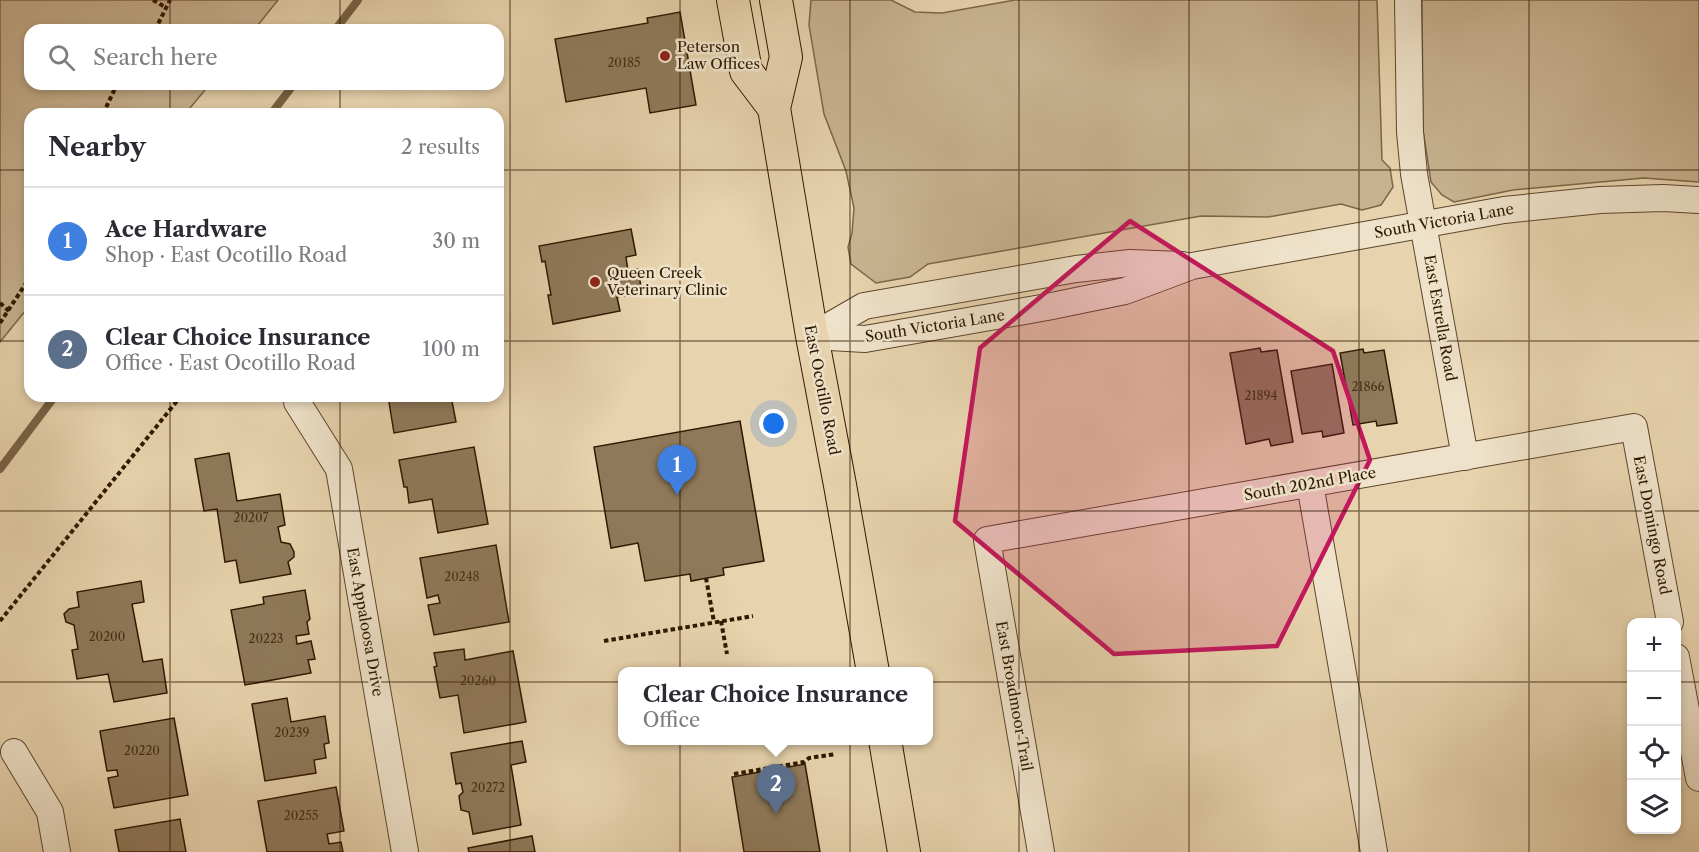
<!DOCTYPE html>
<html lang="en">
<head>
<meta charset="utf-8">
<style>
	:root { --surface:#fff; --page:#f7f7f7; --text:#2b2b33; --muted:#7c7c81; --line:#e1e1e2; --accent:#ea580c }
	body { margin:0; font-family:"Libre Caslon Text",serif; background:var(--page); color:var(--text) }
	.controls { position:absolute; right:18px; bottom:18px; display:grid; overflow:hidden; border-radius:12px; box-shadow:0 3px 9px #0003 }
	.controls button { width:54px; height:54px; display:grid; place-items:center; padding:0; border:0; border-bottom:2px solid var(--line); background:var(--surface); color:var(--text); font:30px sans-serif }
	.you { position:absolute; left:774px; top:424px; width:21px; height:21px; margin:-15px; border:4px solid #fff; border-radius:50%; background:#1a73e8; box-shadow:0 0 0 9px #1a73e833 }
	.badge { display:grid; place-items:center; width:39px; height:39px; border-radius:50%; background:var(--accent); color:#fff; font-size:20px; font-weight:700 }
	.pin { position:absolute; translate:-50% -50px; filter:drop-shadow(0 2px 3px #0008) }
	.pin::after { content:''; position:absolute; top:32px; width:21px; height:18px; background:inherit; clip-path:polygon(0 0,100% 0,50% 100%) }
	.popup { position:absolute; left:618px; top:667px; width:315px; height:78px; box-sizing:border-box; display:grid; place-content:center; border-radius:12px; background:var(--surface); filter:drop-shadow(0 2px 4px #0005); font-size:20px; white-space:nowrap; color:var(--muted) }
	.popup b { font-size:22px; color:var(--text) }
	.popup::after { content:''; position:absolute; left:50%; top:100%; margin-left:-12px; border:12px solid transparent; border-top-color:var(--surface) }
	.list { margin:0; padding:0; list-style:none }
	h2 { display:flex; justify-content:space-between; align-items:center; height:78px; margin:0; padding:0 24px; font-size:26px }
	h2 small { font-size:20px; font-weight:400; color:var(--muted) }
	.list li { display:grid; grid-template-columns:39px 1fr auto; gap:18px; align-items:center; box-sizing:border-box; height:108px; padding:0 24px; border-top:2px solid var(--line) }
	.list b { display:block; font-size:22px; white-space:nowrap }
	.list p { margin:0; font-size:20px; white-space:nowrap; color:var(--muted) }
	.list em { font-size:20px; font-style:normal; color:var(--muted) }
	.icon { flex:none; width:33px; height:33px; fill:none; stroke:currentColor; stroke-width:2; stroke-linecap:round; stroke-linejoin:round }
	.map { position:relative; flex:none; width:1699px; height:852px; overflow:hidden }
	.search { position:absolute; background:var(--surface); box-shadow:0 3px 9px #0003; left:24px; top:24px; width:480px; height:66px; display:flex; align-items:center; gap:15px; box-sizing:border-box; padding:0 21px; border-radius:18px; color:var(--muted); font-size:22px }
	.panel { position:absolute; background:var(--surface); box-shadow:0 3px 9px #0003; left:24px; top:108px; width:480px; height:294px; border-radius:18px }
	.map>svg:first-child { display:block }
	.green { fill:#c8b390; stroke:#7c6648; stroke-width:1.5 }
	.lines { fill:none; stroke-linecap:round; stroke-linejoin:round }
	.stream { stroke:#786245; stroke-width:8 }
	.building { fill:#8f795a; stroke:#2f1801; stroke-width:1.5 }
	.minor-casing { stroke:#5d472c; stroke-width:28 }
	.major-casing { stroke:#2f1801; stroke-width:34 }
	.path { stroke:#2f1801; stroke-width:4; stroke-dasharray:4.5 3; stroke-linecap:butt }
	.minor { stroke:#efe2ca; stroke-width:26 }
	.major { stroke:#e7d3ad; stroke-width:32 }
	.marked { fill:#c2185b; fill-opacity:0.2; stroke:#c2185b; stroke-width:4.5; stroke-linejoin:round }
	.grid { fill:none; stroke:#2f1801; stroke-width:1.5; stroke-opacity:0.55 }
	.poi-dot { fill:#8f2418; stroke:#efe2ca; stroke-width:2 }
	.labels { text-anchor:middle; stroke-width:5; stroke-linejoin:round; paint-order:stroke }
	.number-label { font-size:12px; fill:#473017 }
	.poi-label { font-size:15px; fill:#2f1801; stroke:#efe2ca; text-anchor:start }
	.street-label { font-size:15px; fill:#2f1801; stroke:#efe2ca }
</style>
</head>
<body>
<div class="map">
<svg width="1699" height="852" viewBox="0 0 1699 852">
	<rect width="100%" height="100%" fill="#e7d3ad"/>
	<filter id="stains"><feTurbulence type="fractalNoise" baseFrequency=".00333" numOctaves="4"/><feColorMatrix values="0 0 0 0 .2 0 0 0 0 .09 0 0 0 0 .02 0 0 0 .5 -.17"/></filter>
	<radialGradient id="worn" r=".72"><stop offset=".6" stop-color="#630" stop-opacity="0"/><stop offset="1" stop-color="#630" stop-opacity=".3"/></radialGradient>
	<g class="green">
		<polygon points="0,0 278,0 254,30 30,30 30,84 210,84 185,114 30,114 30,305 0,342"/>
		<polygon points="811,0 891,0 915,12 942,13 1015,0 1377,0 1382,160 1390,168 1393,187 1381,205 1362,210 1341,204 1268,217 1201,216 928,264 910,277 876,283 851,264 848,247 852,233 854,208 846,171 824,114 809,25"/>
		<polygon points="1422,0 1699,0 1699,182 1644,178 1513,190 1454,202 1442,195 1431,182 1423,130"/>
	</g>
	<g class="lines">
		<g class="stream">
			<polyline points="335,30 358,0"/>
			<polyline points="271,114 294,84"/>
			<polyline points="0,469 55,396"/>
		</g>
	</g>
	<g class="building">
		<polygon points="680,12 696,105 650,113 646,88 566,102 555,39 648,23 647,18"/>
		<polygon points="631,229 636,255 626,257 628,271 638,269 642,293 617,297 620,311 553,324 548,295 551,295 545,261 542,262 539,246"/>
		<polygon points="1260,348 1261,352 1277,350 1293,442 1271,446 1269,439 1246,444 1230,353"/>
		<polygon points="1363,349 1364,353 1384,350 1397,423 1377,426 1376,421 1353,425 1340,353"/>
		<polygon points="1332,364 1344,433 1323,437 1322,431 1302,434 1291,371"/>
		<polygon points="388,396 451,396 456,422 394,433"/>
		<polygon points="740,421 764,561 723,568 724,575 691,581 690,574 645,581 638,543 611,548 594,447"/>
		<polygon points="474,447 488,524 438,533 432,499 409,503 407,487 404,487 399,460"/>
		<polygon points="229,453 237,501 280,494 285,525 278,527 281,542 290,544 294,552 294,557 288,562 291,574 240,583 236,560 225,562 217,509 204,511 195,459"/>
		<polygon points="496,545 509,622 434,635 428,605 440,603 438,595 427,598 420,558"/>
		<polygon points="141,581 144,602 132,604 143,662 162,659 167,693 114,702 108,674 77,679 72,650 78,649 74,625 66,622 64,614 69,609 79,607 77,592"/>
		<polygon points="305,590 310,619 307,622 309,634 296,636 297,644 311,641 315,659 308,660 311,673 245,685 231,610 264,604 263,597"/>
		<polygon points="464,649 465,660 513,651 526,722 464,733 458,695 440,698 434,667 437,666 434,653"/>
		<polygon points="287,698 291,722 325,716 329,743 324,744 326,758 314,760 316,773 265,781 252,704"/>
		<polygon points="174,718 188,795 114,808 108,778 118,776 117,770 107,771 100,731"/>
		<polygon points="522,741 526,762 511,765 521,825 473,834 469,812 461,810 459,796 463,792 461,783 456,784 451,753"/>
		<polygon points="805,764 820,852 744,852 732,777"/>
		<polygon points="336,787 344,831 327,834 329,844 341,842 343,852 267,852 258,801"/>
		<polygon points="180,819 186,852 119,852 115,830"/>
		<polygon points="532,836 535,852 469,852 468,848"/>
	</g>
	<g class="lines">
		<defs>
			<g id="minor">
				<polyline points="1408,0 1410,132 1414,174 1465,457"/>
				<polyline points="812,336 865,339 1047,307 1125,291 1192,266 1504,210 1600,200 1663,198 1699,200"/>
				<polyline points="812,336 864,306 1076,269 1130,263 1182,265"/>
				<polyline points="297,402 339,469 405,852"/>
				<polyline points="1310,484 1374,852"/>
				<polyline points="1676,657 1699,778"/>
				<polyline points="14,752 50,812 57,852"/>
				<polyline points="1041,852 987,540 1634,427 1670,622"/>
			</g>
			<g id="major">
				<polyline points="733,0 746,71 774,108"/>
				<polyline points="776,0 786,57 774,108 812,336 840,485 873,672"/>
				<polyline points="885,740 904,852"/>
			</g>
		</defs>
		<use href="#minor" class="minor-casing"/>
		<use href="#major" class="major-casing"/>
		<g class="path">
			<polyline points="153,0 165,7"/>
			<polyline points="155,30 170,0"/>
			<polyline points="103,114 117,84"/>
			<polyline points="0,303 9,311"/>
			<polyline points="0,323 30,277"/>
			<polyline points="706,578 714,622"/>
			<polyline points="0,621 181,396"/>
			<polyline points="721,621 727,654"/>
			<polyline points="604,641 753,616"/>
			<polyline points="734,774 804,762 809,758 836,754"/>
		</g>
		<use href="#minor" class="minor"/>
		<use href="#major" class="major"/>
	</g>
	<path class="marked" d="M1130,221l203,130 37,109 -93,186 -163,8 -159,-133 25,-173z"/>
	<path class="grid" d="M170,0v30M340,0v30M510,0v852M680,0v852M850,0v852M1019,0v852M1189,0v852M1359,0v852M1529,0v852M170,84v30M340,84v30M0,170h30M498,170h1201M0,341h30M498,341h1201M170,396v456M340,396v456M0,511h1699M0,682h1632M1676,682h23"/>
	<g class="poi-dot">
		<circle cx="665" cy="56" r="6"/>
		<circle cx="595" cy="282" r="6"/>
	</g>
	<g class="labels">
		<g class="number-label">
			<text x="624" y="67">20185</text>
			<text x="1368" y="391">21866</text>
			<text x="1261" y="400">21894</text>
			<text x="251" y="522">20207</text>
			<text x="462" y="581">20248</text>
			<text x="107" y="641">20200</text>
			<text x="266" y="643">20223</text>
			<text x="478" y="685">20260</text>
			<text x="292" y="737">20239</text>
			<text x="142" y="755">20220</text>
			<text x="488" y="792">20272</text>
			<text x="301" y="820">20255</text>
		</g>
		<g class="poi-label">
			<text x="677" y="52">Peterson<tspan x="677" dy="17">Law Offices</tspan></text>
			<text x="607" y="278">Queen Creek<tspan x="607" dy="17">Veterinary Clinic</tspan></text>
		</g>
		<g class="street-label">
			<text transform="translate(1444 221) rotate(-10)" y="5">South Victoria Lane</text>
			<text transform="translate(1440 318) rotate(80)" y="5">East Estrella Road</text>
			<text transform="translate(935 326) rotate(-9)" y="5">South Victoria Lane</text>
			<text transform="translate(822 390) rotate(79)" y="5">East Ocotillo Road</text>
			<text transform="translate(1310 484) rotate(-10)" y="5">South 202nd Place</text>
			<text transform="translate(1652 525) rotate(79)" y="5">East Domingo Road</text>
			<text transform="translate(365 622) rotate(80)" y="5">East Appaloosa Drive</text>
			<text transform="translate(1014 696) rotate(80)" y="5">East Broadmoor Trail</text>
		</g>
	</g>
	<rect width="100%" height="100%" filter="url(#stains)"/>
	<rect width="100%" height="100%" fill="url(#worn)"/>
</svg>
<div class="controls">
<button>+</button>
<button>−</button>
<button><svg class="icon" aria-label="locate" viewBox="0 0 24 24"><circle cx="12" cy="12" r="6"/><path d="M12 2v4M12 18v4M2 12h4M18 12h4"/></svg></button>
<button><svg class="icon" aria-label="layers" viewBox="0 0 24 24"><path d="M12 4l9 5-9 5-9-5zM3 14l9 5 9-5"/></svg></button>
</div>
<div class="you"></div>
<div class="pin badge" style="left:677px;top:495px;background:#3f7fe0">1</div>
<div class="pin badge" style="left:776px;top:814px;background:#5c6f8a">2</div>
<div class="popup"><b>Clear Choice Insurance</b>Office</div>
<div class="search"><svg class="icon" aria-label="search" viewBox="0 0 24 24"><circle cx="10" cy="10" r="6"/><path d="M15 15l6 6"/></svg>Search here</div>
<section class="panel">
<h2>Nearby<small>2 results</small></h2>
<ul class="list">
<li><span class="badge" style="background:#3f7fe0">1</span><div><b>Ace Hardware</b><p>Shop · East Ocotillo Road</p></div><em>30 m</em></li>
<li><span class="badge" style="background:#5c6f8a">2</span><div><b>Clear Choice Insurance</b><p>Office · East Ocotillo Road</p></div><em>100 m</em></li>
</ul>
</section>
</div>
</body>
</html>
